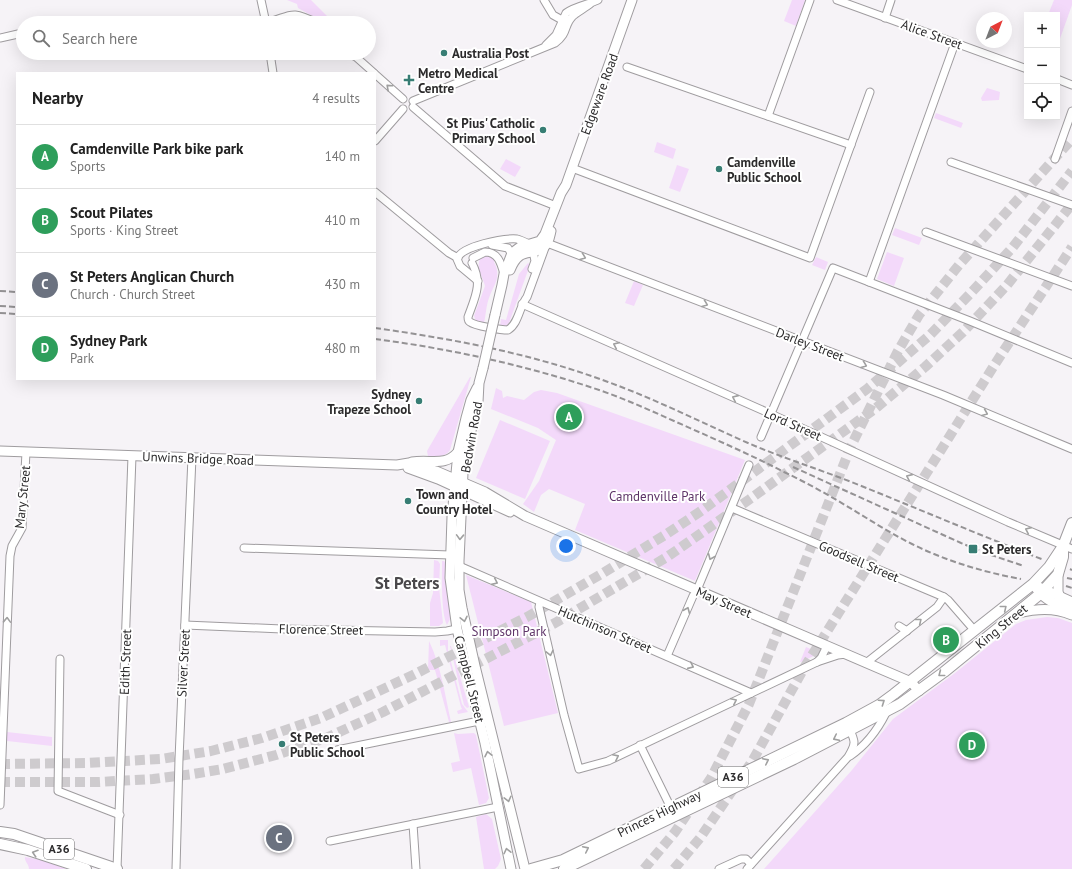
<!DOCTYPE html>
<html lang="en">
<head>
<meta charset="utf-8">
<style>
	:root { --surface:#fff; --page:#f2f2f2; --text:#222; --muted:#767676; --line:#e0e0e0; --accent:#111827 }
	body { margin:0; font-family:"PT Sans",sans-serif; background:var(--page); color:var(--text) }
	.controls { position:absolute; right:12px; top:12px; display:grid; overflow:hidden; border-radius:0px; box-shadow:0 4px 16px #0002 }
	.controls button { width:36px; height:36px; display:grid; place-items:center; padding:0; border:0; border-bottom:1px solid var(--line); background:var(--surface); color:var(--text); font:20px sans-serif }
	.compass { position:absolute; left:976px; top:12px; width:36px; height:36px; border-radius:50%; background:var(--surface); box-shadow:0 4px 16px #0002; rotate:42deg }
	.you { position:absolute; left:566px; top:546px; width:14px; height:14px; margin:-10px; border:3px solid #fff; border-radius:50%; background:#1a73e8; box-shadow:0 0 0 6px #1a73e833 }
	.badge { display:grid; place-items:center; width:26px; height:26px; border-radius:50%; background:var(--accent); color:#fff; font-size:13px; font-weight:700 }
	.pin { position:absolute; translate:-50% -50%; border:2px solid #fff; box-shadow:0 1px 4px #0006 }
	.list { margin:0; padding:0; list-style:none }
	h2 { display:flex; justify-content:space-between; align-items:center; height:52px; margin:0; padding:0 16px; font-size:17px }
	h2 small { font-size:13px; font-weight:400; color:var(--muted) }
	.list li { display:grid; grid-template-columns:26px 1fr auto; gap:12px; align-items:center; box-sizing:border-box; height:64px; padding:0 16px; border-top:1px solid var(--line) }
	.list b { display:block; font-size:15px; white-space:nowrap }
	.list p { margin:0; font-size:13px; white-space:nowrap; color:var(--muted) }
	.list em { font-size:13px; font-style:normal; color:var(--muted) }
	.icon { flex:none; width:22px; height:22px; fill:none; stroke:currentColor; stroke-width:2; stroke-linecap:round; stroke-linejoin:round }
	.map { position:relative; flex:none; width:1072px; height:869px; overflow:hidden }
	.search { position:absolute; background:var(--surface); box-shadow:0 4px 16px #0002; left:16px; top:16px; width:360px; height:44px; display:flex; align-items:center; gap:10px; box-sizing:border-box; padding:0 14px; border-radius:22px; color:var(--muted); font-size:15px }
	.panel { position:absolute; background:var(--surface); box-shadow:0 4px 16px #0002; left:16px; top:72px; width:360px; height:308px; border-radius:0px }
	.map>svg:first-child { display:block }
	.green { fill:#f3d9fa }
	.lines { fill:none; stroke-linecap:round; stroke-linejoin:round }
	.highway-tunnel { stroke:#cecbce; stroke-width:10; stroke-dasharray:10 5; stroke-linecap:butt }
	.minor-casing { stroke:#9f9c9f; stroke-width:9 }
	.major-casing { stroke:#9f9c9f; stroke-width:11 }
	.highway-casing { stroke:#9f9c9f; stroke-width:12 }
	.minor { stroke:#fff; stroke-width:7 }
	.major { stroke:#fff; stroke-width:9 }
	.highway { stroke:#fff; stroke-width:10 }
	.rail { stroke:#949294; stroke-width:2; stroke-dasharray:6 3; stroke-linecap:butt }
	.major-bridge-casing { stroke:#9f9c9f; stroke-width:11; stroke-linecap:butt }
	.major-bridge { stroke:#fff; stroke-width:9 }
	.oneway { stroke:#a0a0a0 }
	.poi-dot { fill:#377d74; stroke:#fff; stroke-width:1.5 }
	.labels { text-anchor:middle; stroke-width:4; stroke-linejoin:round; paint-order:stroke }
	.shield { fill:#fff; stroke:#6b6b6b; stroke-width:1 }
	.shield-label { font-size:12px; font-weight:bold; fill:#2c2b2c }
	.street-label { font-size:13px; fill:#2c2b2c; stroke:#fff }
	.poi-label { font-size:13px; font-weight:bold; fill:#2c2b2c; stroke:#fff; text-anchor:start }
	.park-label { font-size:13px; fill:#5e3468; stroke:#fff }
	.district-label { font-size:17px; font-weight:bold; fill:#4a484b; stroke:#fff }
</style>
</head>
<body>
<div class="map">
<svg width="1072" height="869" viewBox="0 0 1072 869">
	<rect width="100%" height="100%" fill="#f6f3f7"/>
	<g class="green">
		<polygon points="287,0 311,0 334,23 325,23 298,8 297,4"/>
		<polygon points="792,0 805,0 796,26 784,21"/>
		<polygon points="1054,0 1072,0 1072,5 1057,47 1057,15 1048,15"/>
		<polygon points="987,88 1000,92 999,100 982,101 981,98"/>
		<polygon points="936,113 963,123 961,128 934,118"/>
		<polygon points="657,142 676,149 673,159 654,152"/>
		<polygon points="506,159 521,167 515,177 500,169"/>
		<polygon points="677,165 689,169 680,192 669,188"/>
		<polygon points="895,228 922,238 919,245 892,235"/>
		<polygon points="887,252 904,258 894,286 877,279"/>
		<path d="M486,255l5,2 5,3 -2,2c8,15 0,22 -5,36 -3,8 -3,17 -5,25l-8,-2 -2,-5 11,-30c-3,-12 -9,-15 -5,-28z"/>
		<polygon points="816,257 828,262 825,270 812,265"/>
		<polygon points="528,263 530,265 509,323 506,326 500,326 501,319 506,320 519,274"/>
		<polygon points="634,281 643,285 634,306 625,303"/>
		<path d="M470,377h1l-21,73c-5,8 -14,6 -22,6l-1,-5z"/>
		<polygon points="496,388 502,391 503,398 507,396 524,400 534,392 541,390 557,393 745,460 695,581 575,530 585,504 549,489 541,495 534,512 523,504 539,481 556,440 538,428 491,409"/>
		<polygon points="500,420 550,441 525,499 476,478"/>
		<polygon points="434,560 438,561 440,564 439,587 443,623 439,626 430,626 430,603 433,593"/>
		<path d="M442,561h2l2,3 1,20 4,33 -4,8c-6,-12 -5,-48 -5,-64z"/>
		<polygon points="466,575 531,602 558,713 504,726"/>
		<polygon points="1047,617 1058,618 1072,623 1072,869 764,869 852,770 893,719 955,673 1016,624 1026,620"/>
		<polygon points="440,640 448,640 448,650 462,704 468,712 458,714 457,711 462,709 461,707 445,645 440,646"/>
		<path d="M429,641c12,25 16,54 22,81h-2l-14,-52h-7z"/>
		<polygon points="450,646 451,646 469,707 467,708 464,705"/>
		<polygon points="806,647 818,652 818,654 801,662 800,662"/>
		<polygon points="7,732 52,737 52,746 7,741"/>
		<polygon points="454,733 458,734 474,733 476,735 489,798 486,803 479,805 471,768 453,772 451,763 460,761"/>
		<polygon points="486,814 492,819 501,859 498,866 495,869 484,869 476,817"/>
		<path d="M25,857l17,3 25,9h-38c0,-5 -5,-8 -4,-12z"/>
	</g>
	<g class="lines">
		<g class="highway-tunnel">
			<polyline points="0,764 86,763 161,759 211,751 262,738 321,718 413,675 527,617 603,573 665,535 701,511 867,389 930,335 970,294 1013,247 1072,171"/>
			<polyline points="0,782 98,782 153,779 193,774 223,769 276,755 326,738 383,712 555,623 667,557 750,499 876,408 925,367 963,332 1007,285 1072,204"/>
			<polyline points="644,869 675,832 711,778 749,704 851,446 898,351 919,315 959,265 1072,139"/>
			<polyline points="674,869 700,838 753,760 804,668 995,364 1072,247"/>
		</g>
		<defs>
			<g id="minor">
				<path d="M261,0l5,23c26,-7 23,-14 51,0"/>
				<polyline points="544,0 553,15 562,20"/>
				<polyline points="837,0 1027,69"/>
				<polyline points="885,18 891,0"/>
				<polyline points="0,38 18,34"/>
				<path d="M546,45l10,-10 10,-22c10,-7 21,-8 32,-13"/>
				<polyline points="270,53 273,73"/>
				<polyline points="350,54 356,57 374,73"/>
				<polyline points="627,67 851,145"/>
				<polyline points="375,74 403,99"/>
				<polyline points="1057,79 1072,85"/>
				<path d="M413,101l142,-58c13,-9 9,-18 17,-26 2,-3 13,-9 18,-13"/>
				<polyline points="413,107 505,186 556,206"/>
				<polyline points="768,116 810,0"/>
				<polyline points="375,141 403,109"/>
				<polyline points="1055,159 1072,111"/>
				<polyline points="951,162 1072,205"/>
				<polyline points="572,168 810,258 870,92"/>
				<polyline points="375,192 449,253 458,258"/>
				<polyline points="926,232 1072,286"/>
				<polyline points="547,243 943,395 1072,449"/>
				<polyline points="492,245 508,248 514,258"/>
				<path d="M473,258l12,-6c13,0 16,11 19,22"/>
				<path d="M472,263c11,21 3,34 -4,54 0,2 0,4 2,5 5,4 32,8 38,8 11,-7 11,-23 19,-33l19,-52"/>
				<polyline points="532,269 535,261 533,251"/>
				<path d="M478,281l-18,-15 -3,-7c4,-13 47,-21 60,-20 4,1 8,3 12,5"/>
				<polyline points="869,282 955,43"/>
				<polyline points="522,304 771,414 1008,522 1072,549"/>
				<polyline points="761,437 833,268 970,321 1072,363"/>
				<polyline points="732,508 944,597 948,600 975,631"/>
				<polyline points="244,548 450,555"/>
				<polyline points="459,566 751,693"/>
				<polyline points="540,602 539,607 564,715 579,769 608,761 817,662 838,655 846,654"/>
				<polyline points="185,625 282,629 435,632 447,631 457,629"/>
				<polyline points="899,626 907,631"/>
				<polyline points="667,656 693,596 697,590 749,465"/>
				<polyline points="60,659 58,791 120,815"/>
				<polyline points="817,662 821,658 827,646"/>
				<polyline points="866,663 937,607 944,597"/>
				<polyline points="640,745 671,808"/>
				<polyline points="337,750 484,720"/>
				<path d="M850,756c15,-10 28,-27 36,-43"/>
				<polyline points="0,805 10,556 12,546 22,528 26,452"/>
				<polyline points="413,824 416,869"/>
				<polyline points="330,841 498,807"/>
				<polyline points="117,869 132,456"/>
				<polyline points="176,869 179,759 192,457"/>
				<polyline points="719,869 741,859 746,859 751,864"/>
				<path d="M747,869l101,-112c9,-15 7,-16 0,-31"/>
			</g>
			<g id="major">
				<path d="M510,270c10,-25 21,-12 35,-24 4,-3 5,-11 6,-15"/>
				<polyline points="495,315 502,285 504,274 512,253 520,247 540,241 545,234 561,193 566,185 632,0"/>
				<polyline points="483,368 479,383 478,402 470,435 463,473 459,561 459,590 462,608 475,666 525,869"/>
				<polyline points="477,388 471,400 466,418 458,452 452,517 450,578 457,629 485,743 511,869"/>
				<polyline points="0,451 397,465 409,463 436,471 485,492 525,516 911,682 919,691"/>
				<path d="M412,462c19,-3 33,5 46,-10"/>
				<polyline points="408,468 438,479 510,512"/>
				<polyline points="1058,574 1058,592 1060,597"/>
				<path d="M1033,584c11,16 18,18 36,25"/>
				<polyline points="1039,587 1072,602"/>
				<path d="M1017,613c19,-4 36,-6 55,2"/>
			</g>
			<g id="highway">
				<polyline points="0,832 14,834 117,869"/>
				<polyline points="0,844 28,850 86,869"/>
				<polyline points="531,869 563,860 846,723 879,705 894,694 1033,584 1049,567 1063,546"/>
				<polyline points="564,869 794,759 900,704 944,672 1040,594 1058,574 1063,557 1063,546 1072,523"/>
			</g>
		</defs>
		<use href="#minor" class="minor-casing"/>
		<use href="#major" class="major-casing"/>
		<use href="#highway" class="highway-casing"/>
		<use href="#minor" class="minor"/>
		<use href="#major" class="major"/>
		<use href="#highway" class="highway"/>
		<g class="rail">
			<polyline points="0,291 17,292"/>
			<polyline points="0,306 17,307"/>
			<polyline points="0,313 17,314"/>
			<path d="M375,328c79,11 158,26 233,54 50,18 98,43 147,64 34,14 69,25 104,39 62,25 123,51 185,75"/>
			<path d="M375,339c77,10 154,27 227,52 28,10 54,22 81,34 34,15 68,30 101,47 21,10 41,21 61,33 22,13 43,27 67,39 34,17 71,28 109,35"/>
			<polyline points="793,467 961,543 988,554 1024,566"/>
			<polyline points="1070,569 1072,570"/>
			<polyline points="1067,578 1072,579"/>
			<polyline points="1066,586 1072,588"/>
		</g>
		<defs>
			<polyline id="major-bridge" points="483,368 495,315"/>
		</defs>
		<use href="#major-bridge" class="major-bridge-casing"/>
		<use href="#major-bridge" class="major-bridge"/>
	</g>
	<defs><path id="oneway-chevron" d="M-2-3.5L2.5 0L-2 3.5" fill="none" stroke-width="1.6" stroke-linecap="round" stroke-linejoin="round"/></defs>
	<g class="oneway">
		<use href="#oneway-chevron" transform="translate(389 87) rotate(-138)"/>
		<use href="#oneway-chevron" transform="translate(583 257) rotate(21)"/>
		<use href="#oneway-chevron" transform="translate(705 304) rotate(21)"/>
		<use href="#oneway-chevron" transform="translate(616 345) rotate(-156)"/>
		<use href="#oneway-chevron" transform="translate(864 365) rotate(21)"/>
		<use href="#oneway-chevron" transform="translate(735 398) rotate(-156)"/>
		<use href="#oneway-chevron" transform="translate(985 413) rotate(23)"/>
		<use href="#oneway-chevron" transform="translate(909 477) rotate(-156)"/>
		<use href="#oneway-chevron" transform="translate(1028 530) rotate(-156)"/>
		<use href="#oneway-chevron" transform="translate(460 537) rotate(92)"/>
		<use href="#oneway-chevron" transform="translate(711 557) rotate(113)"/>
		<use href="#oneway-chevron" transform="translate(495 582) rotate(24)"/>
		<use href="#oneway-chevron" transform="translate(1004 608) rotate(-39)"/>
		<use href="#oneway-chevron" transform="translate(687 610) rotate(-67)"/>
		<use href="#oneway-chevron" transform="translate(464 619) rotate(78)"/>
		<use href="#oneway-chevron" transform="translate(7 620) rotate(-88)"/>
		<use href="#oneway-chevron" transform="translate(919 621) rotate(-39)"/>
		<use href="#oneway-chevron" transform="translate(550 653) rotate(77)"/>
		<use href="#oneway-chevron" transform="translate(691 666) rotate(24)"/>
		<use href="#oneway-chevron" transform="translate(941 674) rotate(142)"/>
		<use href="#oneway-chevron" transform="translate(734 701) rotate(-25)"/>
		<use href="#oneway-chevron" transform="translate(882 702) rotate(-34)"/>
		<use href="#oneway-chevron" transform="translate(836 738) rotate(154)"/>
		<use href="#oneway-chevron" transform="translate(488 754) rotate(-102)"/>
		<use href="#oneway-chevron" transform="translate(616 757) rotate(-26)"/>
		<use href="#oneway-chevron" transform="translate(766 761) rotate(-26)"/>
		<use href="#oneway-chevron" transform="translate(508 799) rotate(76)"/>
		<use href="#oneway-chevron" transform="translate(586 849) rotate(-26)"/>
		<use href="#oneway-chevron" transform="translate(507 851) rotate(-103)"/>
		<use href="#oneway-chevron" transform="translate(35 853) rotate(-162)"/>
	</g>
	<g class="poi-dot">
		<circle cx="444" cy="53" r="4"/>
		<path d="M407 74h4v4h4v4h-4v4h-4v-4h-4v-4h4z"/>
		<circle cx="543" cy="130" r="4"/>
		<circle cx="719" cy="169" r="4"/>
		<circle cx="419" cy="401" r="4"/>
		<circle cx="408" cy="501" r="4"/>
		<rect x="968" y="544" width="10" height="10" rx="2"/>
		<circle cx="282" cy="744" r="4"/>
	</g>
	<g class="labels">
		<g class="shield">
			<rect x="718" y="767" width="30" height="20" rx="3"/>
			<rect x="44" y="839" width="30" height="20" rx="3"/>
		</g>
		<g class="shield-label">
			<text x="733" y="781">A36</text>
			<text x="59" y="853">A36</text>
		</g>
		<g class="street-label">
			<text transform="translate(932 34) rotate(20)" y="5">Alice Street</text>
			<text transform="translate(599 94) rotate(-70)" y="5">Edgeware Road</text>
			<text transform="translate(810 344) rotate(21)" y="5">Darley Street</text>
			<text transform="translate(793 424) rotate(24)" y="5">Lord Street</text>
			<text transform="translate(471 437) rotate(-80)" y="5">Bedwin Road</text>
			<text transform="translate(198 458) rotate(2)" y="5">Unwins Bridge Road</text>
			<text transform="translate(22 497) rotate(-84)" y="5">Mary Street</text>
			<text transform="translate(859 561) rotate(23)" y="5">Goodsell Street</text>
			<text transform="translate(724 602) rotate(23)" y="5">May Street</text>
			<text transform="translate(1001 626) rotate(-39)" y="5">King Street</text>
			<text transform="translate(321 629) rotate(1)" y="5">Florence Street</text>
			<text transform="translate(605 629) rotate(23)" y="5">Hutchinson Street</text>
			<text transform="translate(125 662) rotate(-88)" y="5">Edith Street</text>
			<text transform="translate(183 663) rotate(-87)" y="5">Silver Street</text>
			<text transform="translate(470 679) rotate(76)" y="5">Campbell Street</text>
			<text transform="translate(659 813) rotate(-26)" y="5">Princes Highway</text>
		</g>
		<g class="poi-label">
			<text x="452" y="58">Australia Post</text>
			<text x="418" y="78">Metro Medical<tspan x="418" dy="15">Centre</tspan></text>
			<text x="535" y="128" text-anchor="end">St Pius' Catholic<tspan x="535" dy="15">Primary School</tspan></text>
			<text x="727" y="167">Camdenville<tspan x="727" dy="15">Public School</tspan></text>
			<text x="411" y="399" text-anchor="end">Sydney<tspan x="411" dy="15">Trapeze School</tspan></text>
			<text x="416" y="499">Town and<tspan x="416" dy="15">Country Hotel</tspan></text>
			<text x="982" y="554">St Peters</text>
			<text x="290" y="742">St Peters<tspan x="290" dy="15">Public School</tspan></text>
		</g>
		<g class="park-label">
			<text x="657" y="501">Camdenville Park</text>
			<text x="509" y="636">Simpson Park</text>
		</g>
		<g class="district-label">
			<text x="407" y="589">St Peters</text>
		</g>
	</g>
</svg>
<div class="controls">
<button>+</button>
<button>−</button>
<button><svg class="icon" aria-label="locate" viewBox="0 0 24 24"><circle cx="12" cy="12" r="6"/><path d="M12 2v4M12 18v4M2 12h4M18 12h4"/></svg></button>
</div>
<svg class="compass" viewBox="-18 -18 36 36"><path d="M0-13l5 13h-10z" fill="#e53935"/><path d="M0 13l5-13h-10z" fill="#767676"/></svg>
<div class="you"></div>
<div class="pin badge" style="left:569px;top:417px;background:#2e9e5b">A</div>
<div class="pin badge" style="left:946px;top:640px;background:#2e9e5b">B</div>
<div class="pin badge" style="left:279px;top:838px;background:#6b7280">C</div>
<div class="pin badge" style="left:972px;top:745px;background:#2e9e5b">D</div>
<div class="search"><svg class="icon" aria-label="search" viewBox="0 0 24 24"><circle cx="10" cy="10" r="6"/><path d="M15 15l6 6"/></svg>Search here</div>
<section class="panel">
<h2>Nearby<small>4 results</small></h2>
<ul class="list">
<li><span class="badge" style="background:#2e9e5b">A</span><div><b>Camdenville Park bike park</b><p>Sports</p></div><em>140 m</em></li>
<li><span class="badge" style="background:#2e9e5b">B</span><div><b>Scout Pilates</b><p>Sports · King Street</p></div><em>410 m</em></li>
<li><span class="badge" style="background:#6b7280">C</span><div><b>St Peters Anglican Church</b><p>Church · Church Street</p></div><em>430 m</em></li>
<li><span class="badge" style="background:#2e9e5b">D</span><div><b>Sydney Park</b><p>Park</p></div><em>480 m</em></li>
</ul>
</section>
</div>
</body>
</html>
